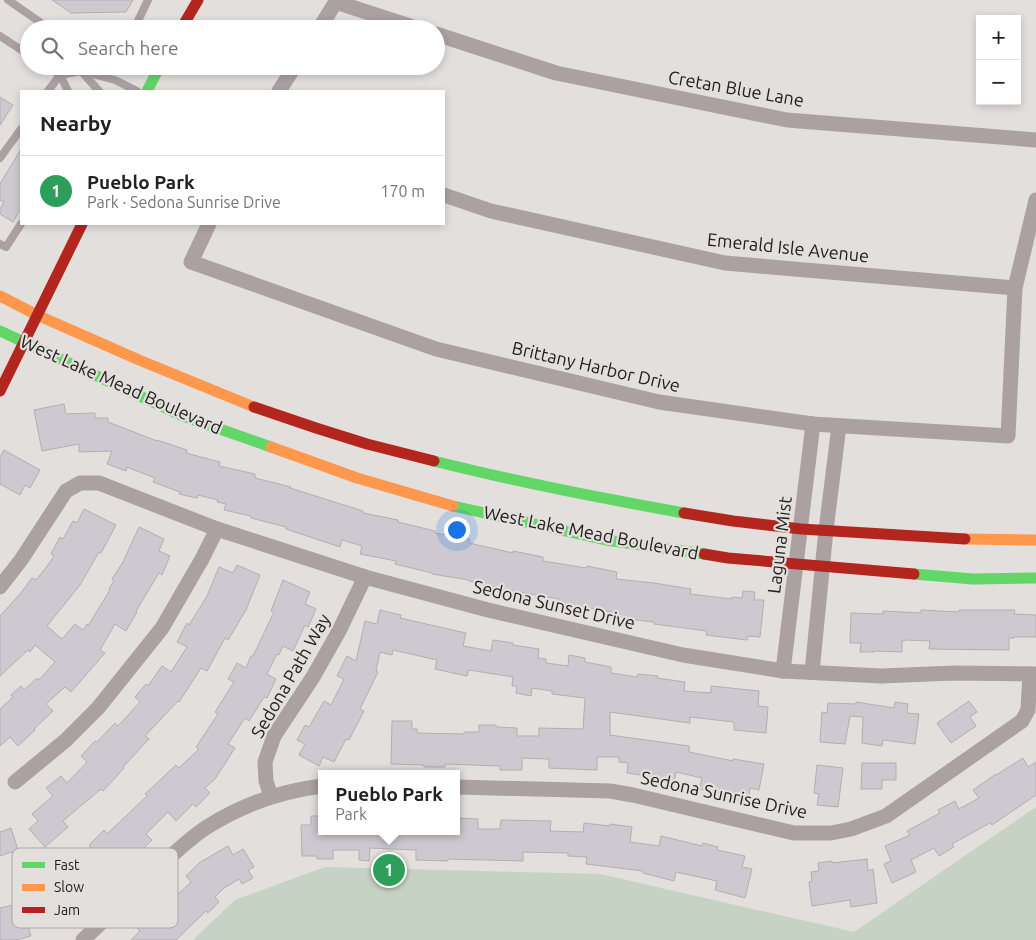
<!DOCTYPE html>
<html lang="en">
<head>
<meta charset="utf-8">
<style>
	:root { --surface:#fff; --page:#f2f2f2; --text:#202124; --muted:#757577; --line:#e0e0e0; --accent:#2563eb }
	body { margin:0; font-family:Ubuntu,sans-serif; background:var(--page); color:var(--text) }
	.controls { position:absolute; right:15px; top:15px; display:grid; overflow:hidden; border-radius:0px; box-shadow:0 2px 8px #0003 }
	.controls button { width:45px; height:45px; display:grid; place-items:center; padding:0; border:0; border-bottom:1px solid var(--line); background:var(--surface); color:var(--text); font:25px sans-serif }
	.you { position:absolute; left:456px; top:529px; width:18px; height:18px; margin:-12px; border:4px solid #fff; border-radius:50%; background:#1a73e8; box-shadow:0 0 0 8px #1a73e833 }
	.badge { display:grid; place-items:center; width:32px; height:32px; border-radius:50%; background:var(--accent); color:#fff; font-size:16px; font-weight:700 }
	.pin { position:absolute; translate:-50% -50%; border:2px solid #fff; box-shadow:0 1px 5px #0006 }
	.popup { position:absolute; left:318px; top:770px; width:142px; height:65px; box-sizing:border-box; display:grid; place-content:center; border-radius:0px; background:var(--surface); filter:drop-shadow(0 1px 4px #0005); font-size:16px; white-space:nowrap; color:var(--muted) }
	.popup b { font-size:19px; color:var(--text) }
	.popup::after { content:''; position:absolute; left:50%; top:100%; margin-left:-10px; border:10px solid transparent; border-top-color:var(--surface) }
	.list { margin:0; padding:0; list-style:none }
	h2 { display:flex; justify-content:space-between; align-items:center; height:65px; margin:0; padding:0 20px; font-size:21px }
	h2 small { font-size:16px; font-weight:400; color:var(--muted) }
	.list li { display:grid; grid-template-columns:32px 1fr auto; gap:15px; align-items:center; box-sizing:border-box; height:70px; padding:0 20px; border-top:1px solid var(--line) }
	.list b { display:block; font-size:19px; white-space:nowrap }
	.list p { margin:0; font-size:16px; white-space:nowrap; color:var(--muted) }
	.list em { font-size:16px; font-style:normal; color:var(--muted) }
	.icon { flex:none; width:28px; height:28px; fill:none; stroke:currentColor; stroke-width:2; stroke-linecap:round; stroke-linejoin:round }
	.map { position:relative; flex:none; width:1036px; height:940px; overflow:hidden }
	.search { position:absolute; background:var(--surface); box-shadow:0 2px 8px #0003; left:20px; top:20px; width:425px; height:55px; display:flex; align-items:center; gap:12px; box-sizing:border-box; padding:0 18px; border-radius:28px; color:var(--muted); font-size:19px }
	.panel { position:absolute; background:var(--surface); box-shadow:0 2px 8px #0003; left:20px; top:90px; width:425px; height:135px; border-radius:0px }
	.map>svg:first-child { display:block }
	.green { fill:#c6d2c4 }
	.building { fill:#cec9d0; stroke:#b1afaf }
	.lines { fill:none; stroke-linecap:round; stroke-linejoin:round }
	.lane { stroke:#aca1a2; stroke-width:8 }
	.street { stroke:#aca1a2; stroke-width:15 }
	.fast { stroke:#63d668; stroke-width:11 }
	.slow { stroke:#ff974d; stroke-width:11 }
	.jam { stroke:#b3261e; stroke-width:11 }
	.labels { text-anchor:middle; stroke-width:4.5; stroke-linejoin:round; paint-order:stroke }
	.street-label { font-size:18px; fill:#222120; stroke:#e3dfdc }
	.key { fill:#e3dfdc; stroke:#a9a6a4; stroke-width:1 }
	.key-label { font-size:14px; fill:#222120 }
</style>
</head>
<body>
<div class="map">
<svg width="1036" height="940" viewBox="0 0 1036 940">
	<rect width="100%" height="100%" fill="#e2dfdd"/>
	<polygon class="green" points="1036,807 1036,940 193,940 235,900 325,867 600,874 854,932"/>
	<g class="building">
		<polygon points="52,0 133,0 126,12 71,13"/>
		<polygon points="0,97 13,105 0,125"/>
		<polygon points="21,149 21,208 13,222 0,214 0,209 4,202 0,200 0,184"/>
		<polygon points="64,404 66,414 95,413 95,418 108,418 108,422 157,441 157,440 187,450 186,453 220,462 219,466 255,474 255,478 291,487 290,488 363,511 363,513 398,520 398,522 435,531 435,533 470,539 469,543 513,553 513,551 543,557 543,561 586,568 587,566 617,572 616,579 654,583 691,589 690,594 732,599 732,597 742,598 743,591 755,592 754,600 764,600 760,637 748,636 747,640 706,635 707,631 654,624 654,622 619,618 619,613 558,603 559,599 507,590 469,581 469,580 432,574 432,573 395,564 396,561 360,554 362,546 342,540 340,547 286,529 286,527 251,518 251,516 224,510 226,504 217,502 218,500 198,495 197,498 179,494 180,492 153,482 155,478 127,467 126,471 107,464 112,451 79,452 79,444 42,451 34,410"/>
		<polygon points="4,450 40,470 30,488 25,485 20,495 0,484 0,457"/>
		<polygon points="84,509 116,525 101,553 99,552 80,585 47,626 62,639 75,624 83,630 87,624 88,626 110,590 109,589 114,580 112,579 123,562 139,527 164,539 159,551 170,556 162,575 159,573 136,611 137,612 126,631 115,624 100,650 105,653 71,692 65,687 46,704 53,711 34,729 35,730 18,746 10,737 0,746 0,709 13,697 11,695 21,686 24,690 37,678 39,680 55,662 35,645 30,652 28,650 0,676 0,616 20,594 32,578 36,580 48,565 54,556 51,554 60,537 63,539 73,521 77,523"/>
		<polygon points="237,565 260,575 246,610 228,640 225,638 207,671 201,668 179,702 178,701 145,736 149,739 123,767 124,768 103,791 101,789 63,821 68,827 45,847 29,829 38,821 32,814 53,796 46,788 61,776 67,783 87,762 81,756 95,741 97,742 115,723 118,726 140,702 135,697 146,684 148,686 162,666 171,672 187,647 177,642 187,623 189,625 207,596 219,567 233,573"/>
		<polygon points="283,580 310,592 305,604 316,609 308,627 305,625 293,651 283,646 279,655 277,654 267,674 276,679 267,698 264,697 249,721 245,718 228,744 235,748 215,779 205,788 210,793 196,807 193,804 176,821 168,812 146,834 152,840 117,875 110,868 107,871 105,869 89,884 98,893 64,926 57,919 49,926 30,908 86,855 84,853 91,847 89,845 104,830 107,834 147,796 145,794 161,779 176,765 179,768 199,749 196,747 218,714 215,712 234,682 228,679 237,663 246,668 251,656 253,656 274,612 271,611"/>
		<polygon points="380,610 401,615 400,618 466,633 463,646 491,651 493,640 513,643 513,645 539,649 538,658 546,659 546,663 568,666 569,655 585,658 585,662 611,667 611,673 637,677 638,674 658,676 657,678 685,682 684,691 711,693 711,686 759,691 758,706 768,707 766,733 734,730 734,722 690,717 690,723 610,712 610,735 689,746 689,752 733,761 733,759 764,764 759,790 750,788 748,802 726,798 727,794 699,789 702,778 676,772 674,784 653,781 654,777 627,773 628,763 619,762 619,757 597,757 597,770 549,768 549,759 522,758 522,770 500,770 500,766 445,764 445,767 424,767 424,765 391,764 392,721 412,721 412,729 417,729 417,733 464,734 464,732 479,732 479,725 496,725 496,727 517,728 517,736 539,736 539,728 583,729 585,698 552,694 552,691 532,688 531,696 516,693 517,686 512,686 513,677 469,670 467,676 435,669 437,660 393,650 392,655 380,652 376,671 378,672 360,709 364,711 349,740 346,739 334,762 323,757 319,766 299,755 305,744 297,740 305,725 309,727 324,701 331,705 344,679 337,676 347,656 356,661 365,621 377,624"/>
		<polygon points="921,610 959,612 959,610 1015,610 1014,614 1036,615 1036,637 1014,637 1014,638 1009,638 1009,650 929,649 930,641 907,640 902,641 902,652 874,651 874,652 860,652 861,643 850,643 851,613 883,614 883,611 921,613"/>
		<polygon points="969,701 977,712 970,717 976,726 951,743 937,723"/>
		<polygon points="856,702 894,708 895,702 908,704 907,713 919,714 915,744 883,740 882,746 862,743 863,717 850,716 845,744 820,742 822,712 827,713 828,703 856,704"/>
		<polygon points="1023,758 1028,767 1036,762 1036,795 992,825 990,823 952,844 954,847 939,856 934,848 911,860 916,872 892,883 884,864 891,861 885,846 910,835 907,831 940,813 938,810 955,801 959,809 979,798 973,790 996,774 996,775"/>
		<polygon points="862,763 896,763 896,780 882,780 882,789 861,789"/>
		<polygon points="817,765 843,768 838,807 817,805 819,794 814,793"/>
		<polygon points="311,816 322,816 322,831 456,831 456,818 478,819 478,829 500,829 501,820 551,821 550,831 583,832 584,823 610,826 610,824 632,827 630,842 659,846 661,836 702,846 703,843 718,847 717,850 745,856 742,867 752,869 745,898 715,890 717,881 676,872 674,881 643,873 643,871 586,864 587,857 568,856 568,853 523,852 523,861 448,859 448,861 416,860 416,850 370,848 369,861 359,860 359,850 333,850 333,859 317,859 317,856 302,856 301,825 311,825"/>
		<polygon points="11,828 18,850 0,856 0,832"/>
		<polygon points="228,846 233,855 243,849 254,867 248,870 253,878 242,884 239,879 224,888 215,897 219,902 208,913 206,911 176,940 131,940 140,931 134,924 166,893 172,900 191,882 186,876 199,863"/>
		<polygon points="867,859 868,871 873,869 877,903 851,907 850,900 812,906 809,882 812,881 811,872 819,871 818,863 832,861 832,863"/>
		<polygon points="13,905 15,913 24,910 31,936 16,940 0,940 0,908"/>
	</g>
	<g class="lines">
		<g class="lane">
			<polyline points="8,0 50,29"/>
			<polyline points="134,29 148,0"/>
			<polyline points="0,36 29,55"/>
			<polyline points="46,66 60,75 81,71 115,80 137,91"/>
			<polyline points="81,71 99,91"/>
			<polyline points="48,91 60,75 68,91"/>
			<polyline points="0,158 21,129"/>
			<polyline points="0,244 6,247 21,224"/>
		</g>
		<g class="street">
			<polyline points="336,2 419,29"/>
			<polyline points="319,29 337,0"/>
			<polyline points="436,34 556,73 787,120 1036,140"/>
			<polyline points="279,91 295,66"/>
			<polyline points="444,195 491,211 725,263 1015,288"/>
			<polyline points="209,224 191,262 436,349 659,402 813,424 1008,436 1015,288 1036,200"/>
			<polyline points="0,587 21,560 66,491 80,483 99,483 217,529 365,577 488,610 683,655 783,671 881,676 954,673 1036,674"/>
			<polyline points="783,671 813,424"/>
			<polyline points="812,672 826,530 839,426"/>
			<polyline points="15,782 66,740 98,708 162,628 202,559 217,529"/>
			<polyline points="456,787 610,791 633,795 794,833 831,833 851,829 886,816 1022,721 1028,710 1030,674"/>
			<polyline points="271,796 266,781 265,762 274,736 313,677 339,631 365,577"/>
			<path d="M83,940c23,-22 46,-44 69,-66 18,-17 35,-34 55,-47 35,-22 74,-36 115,-41"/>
		</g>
		<g class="fast">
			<polyline points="147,91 160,66"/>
			<polyline points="0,331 183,416 271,447"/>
			<path d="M434,461c83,21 166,37 250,52"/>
			<polyline points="453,506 606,540 704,554"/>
			<polyline points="914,574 973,579 1036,578"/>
		</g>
		<g class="slow">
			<polyline points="0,296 37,315 139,360 254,407"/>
			<polyline points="271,447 357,478 453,506"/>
			<polyline points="965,539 1036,540"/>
		</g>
		<g class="jam">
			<polyline points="181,29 198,0"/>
			<polyline points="0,391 82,224"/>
			<polyline points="254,407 316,428 367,444 434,461"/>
			<polyline points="684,513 733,521 801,529 965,539"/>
			<polyline points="704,554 728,558 914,574"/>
		</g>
	</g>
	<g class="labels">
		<g class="street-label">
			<text transform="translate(736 89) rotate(10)" y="6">Cretan Blue Lane</text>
			<text transform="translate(788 248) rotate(6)" y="6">Emerald Isle Avenue</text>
			<text transform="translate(596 367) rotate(13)" y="6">Brittany Harbor Drive</text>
			<text transform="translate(121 385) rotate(24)" y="6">West Lake Mead Boulevard</text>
			<text transform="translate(591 533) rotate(11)" y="6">West Lake Mead Boulevard</text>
			<text transform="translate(780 545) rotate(-83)" y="6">Laguna Mist</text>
			<text transform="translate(554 605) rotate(13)" y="6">Sedona Sunset Drive</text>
			<text transform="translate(291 676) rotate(-60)" y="6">Sedona Path Way</text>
			<text transform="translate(724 795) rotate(12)" y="6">Sedona Sunrise Drive</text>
		</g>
	</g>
	<rect x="12" y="848" width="166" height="80" rx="8" class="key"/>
	<rect x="22" y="862" width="23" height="6" fill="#63d668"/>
	<rect x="22" y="884" width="23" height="7" fill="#ff974d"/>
	<rect x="22" y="907" width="23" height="6" fill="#b3261e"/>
	<g class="key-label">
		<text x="54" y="870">Fast</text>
		<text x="54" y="892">Slow</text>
		<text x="54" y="915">Jam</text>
	</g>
</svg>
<div class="controls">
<button>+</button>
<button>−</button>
</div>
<div class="you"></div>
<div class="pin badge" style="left:389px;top:870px;background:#2e9e5b">1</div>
<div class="popup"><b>Pueblo Park</b>Park</div>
<div class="search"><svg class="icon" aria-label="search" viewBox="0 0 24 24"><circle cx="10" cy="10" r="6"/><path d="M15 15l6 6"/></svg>Search here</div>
<section class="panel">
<h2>Nearby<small></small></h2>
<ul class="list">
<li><span class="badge" style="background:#2e9e5b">1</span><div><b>Pueblo Park</b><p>Park · Sedona Sunrise Drive</p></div><em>170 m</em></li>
</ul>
</section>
</div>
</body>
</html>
